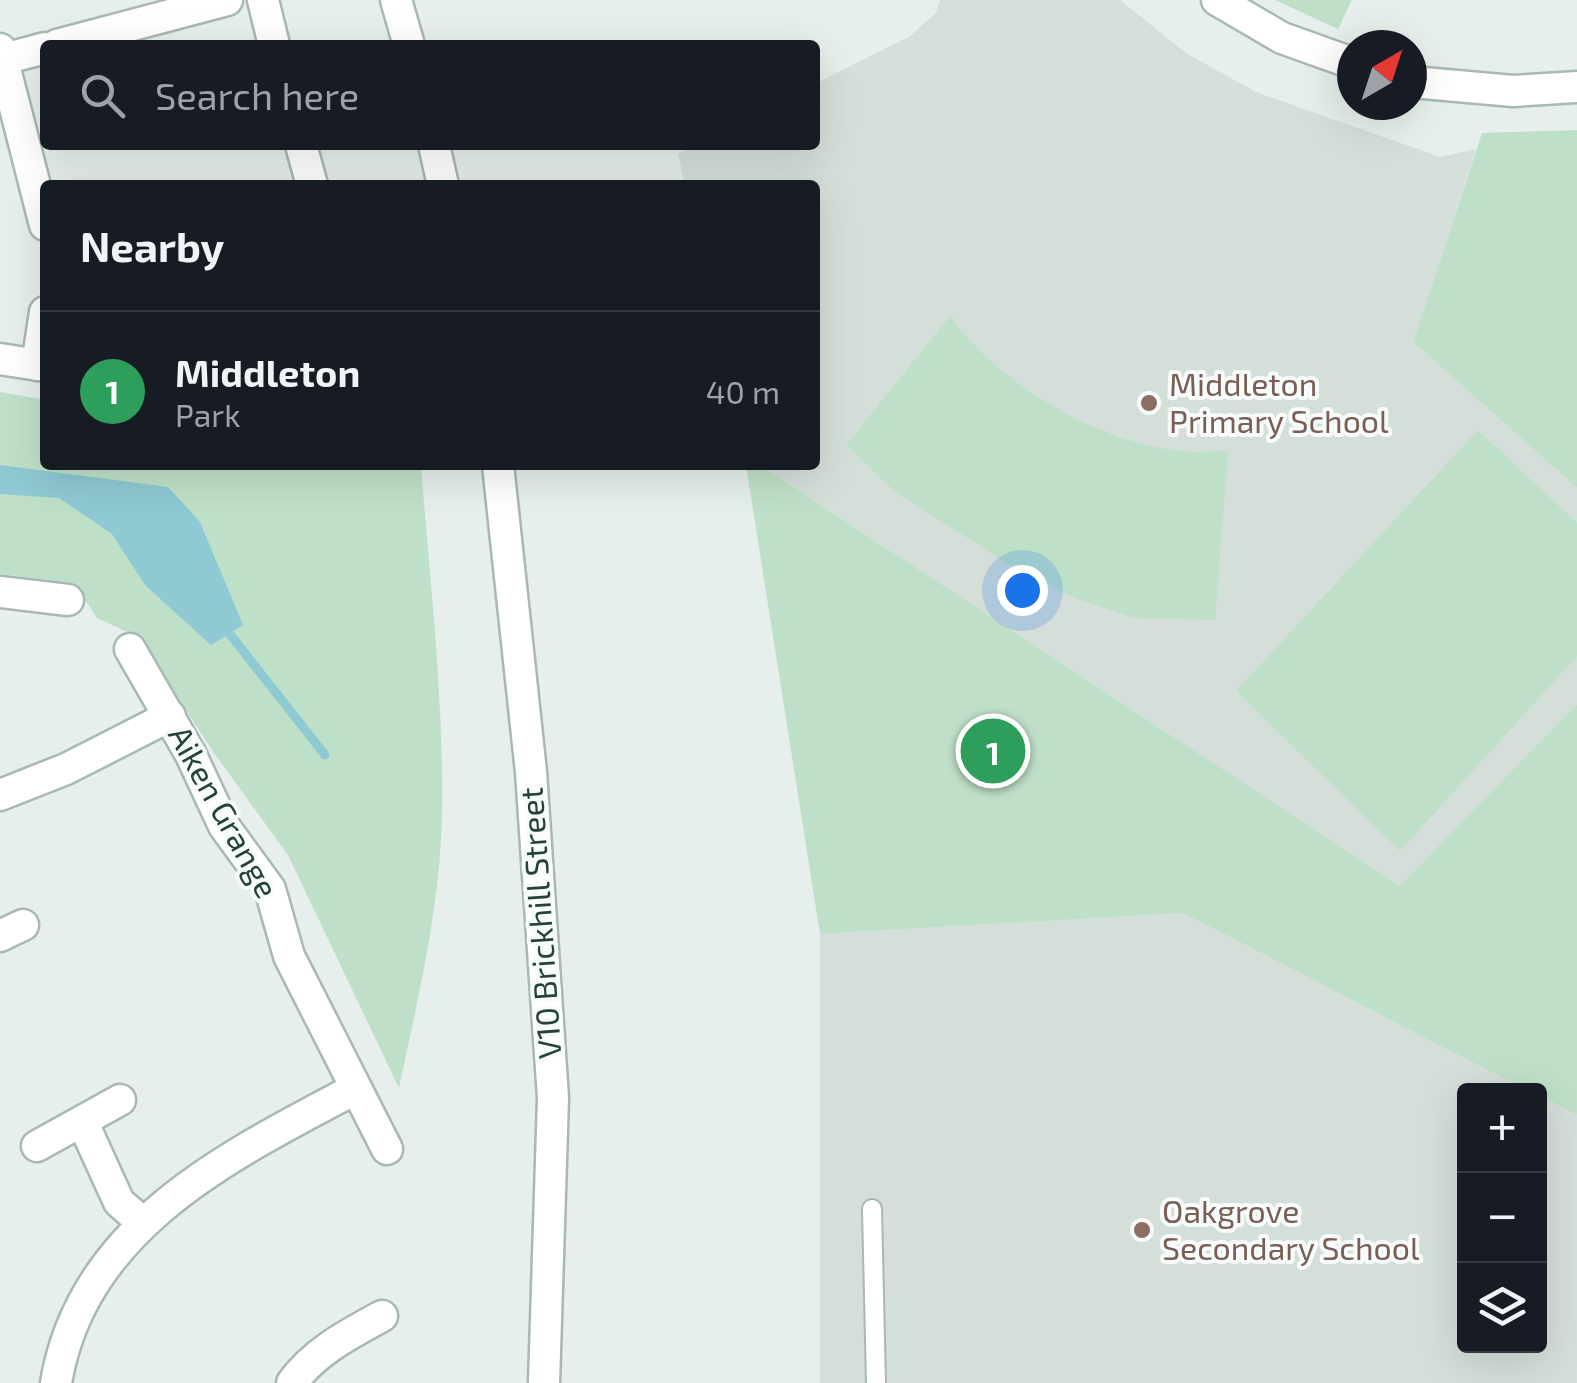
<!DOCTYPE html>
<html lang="en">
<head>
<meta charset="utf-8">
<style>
	:root { --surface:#171b24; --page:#242831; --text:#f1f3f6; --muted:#9ea1a6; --line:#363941; --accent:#d93025 }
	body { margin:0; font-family:"Exo 2",sans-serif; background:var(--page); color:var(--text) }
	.controls { position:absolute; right:30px; bottom:30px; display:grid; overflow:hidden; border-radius:10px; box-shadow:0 10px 40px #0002 }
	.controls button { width:90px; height:90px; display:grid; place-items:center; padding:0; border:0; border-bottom:2px solid var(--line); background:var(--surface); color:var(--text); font:50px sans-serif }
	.compass { position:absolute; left:1337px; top:30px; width:90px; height:90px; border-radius:50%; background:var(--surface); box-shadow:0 10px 40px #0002; rotate:39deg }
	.you { position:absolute; left:1022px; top:590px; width:35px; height:35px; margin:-25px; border:8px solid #fff; border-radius:50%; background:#1a73e8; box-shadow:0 0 0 15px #1a73e833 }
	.badge { display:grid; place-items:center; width:65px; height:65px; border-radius:50%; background:var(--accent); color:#fff; font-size:32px; font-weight:700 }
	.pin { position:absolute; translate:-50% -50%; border:5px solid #fff; box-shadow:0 2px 10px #0006 }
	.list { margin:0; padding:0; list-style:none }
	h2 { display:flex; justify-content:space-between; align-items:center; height:130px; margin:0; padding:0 40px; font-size:42px }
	h2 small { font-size:32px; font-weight:400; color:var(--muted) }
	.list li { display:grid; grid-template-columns:65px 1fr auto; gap:30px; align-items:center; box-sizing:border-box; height:160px; padding:0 40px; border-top:2px solid var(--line) }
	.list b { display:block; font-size:38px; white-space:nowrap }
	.list p { margin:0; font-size:32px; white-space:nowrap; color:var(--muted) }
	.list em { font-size:32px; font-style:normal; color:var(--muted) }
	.icon { flex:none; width:55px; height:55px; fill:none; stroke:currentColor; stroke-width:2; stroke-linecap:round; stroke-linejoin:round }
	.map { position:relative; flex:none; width:1577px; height:1383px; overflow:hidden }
	.search { position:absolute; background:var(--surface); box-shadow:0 10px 40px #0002; left:40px; top:40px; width:780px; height:110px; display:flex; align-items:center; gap:25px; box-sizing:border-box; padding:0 35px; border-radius:10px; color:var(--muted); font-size:38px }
	.panel { position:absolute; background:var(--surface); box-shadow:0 10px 40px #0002; left:40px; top:180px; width:780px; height:290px; border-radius:10px }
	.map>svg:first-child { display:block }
	.built { fill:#d4dfda }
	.park { fill:#bfe0c8 }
	.water { fill:#8ec9d4 }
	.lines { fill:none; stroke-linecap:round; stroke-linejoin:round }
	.stream { stroke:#8ec9d4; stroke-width:9 }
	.service-casing { stroke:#a8b8b2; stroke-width:22 }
	.minor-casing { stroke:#a8b8b2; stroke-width:35 }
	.tertiary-casing { stroke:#a8b8b2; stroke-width:35 }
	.service { stroke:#fff; stroke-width:18 }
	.minor { stroke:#fff; stroke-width:30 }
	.tertiary { stroke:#fff; stroke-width:30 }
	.education-dot { fill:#8d6e63; stroke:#f7fbf9; stroke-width:4 }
	.labels { text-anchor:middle; stroke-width:8; stroke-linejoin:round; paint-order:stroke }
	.education-label { font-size:32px; fill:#785e54; stroke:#f7fbf9; text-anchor:start }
	.street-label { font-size:32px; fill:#24423a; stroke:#f7fbf9 }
</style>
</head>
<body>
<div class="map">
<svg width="1577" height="1383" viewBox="0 0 1577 1383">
	<rect width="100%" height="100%" fill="#e6efeb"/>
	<g class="built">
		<polygon points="940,0 1120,0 1186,53 1256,92 1440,157 1476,149 1413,342 1577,488 1577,704 1401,887 760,465 815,465 815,185 685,185 678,154 695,145 815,145 815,84 909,37 936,13"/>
		<polygon points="1183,913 1528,1090 1464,1090 1464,1346 1540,1346 1540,1096 1577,1115 1577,1383 820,1383 820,934"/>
	</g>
	<g class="park">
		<polygon points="1275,0 1352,0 1338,29"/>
		<polygon points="1577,130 1577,488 1413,342 1482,133"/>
		<path d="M950,316c47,66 142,123 223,134 18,3 37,1 55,1l-13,169 -81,-2 -59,-20 -64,-32 -117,-75 -48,-46z"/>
		<path d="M0,392l45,8v65h376c9,117 23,234 21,351 -2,92 -24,182 -43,272l-111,-233 -74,-102 -76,-116 -41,-19 -23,-35 -74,-9z"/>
		<polygon points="1478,430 1577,523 1577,656 1400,851 1236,691"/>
		<polygon points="746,465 760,465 1400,886 1577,704 1577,1115 1540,1096 1540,1090 1528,1090 1482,1067 1183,913 820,934"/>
	</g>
	<polygon class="water" points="0,465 168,487 200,522 243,625 211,645 145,585 112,534 59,498 0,494"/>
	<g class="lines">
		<polyline class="stream" points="225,628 325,755"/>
		<defs>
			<polyline id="service" points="872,1209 876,1383"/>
			<g id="minor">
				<polyline points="263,0 274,45"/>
				<polyline points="1217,0 1282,38 1352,63"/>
				<polyline points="57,45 227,0"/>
				<polyline points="0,49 45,225"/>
				<polyline points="0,60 45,48"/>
				<polyline points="1412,82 1513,91 1577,87"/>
				<polyline points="301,145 312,185"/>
				<polyline points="0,359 45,366"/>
				<polyline points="37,365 45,312"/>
				<polyline points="0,592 68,600"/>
				<polyline points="130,649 191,755 224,826 270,889 289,956 387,1149"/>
				<polyline points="0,795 66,769 170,716"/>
				<polyline points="0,936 23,925"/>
				<polyline points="83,1123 119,1202 143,1223"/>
				<polyline points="37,1146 120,1100"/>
				<path d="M56,1383c26,-157 173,-227 299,-294"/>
				<path d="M292,1383c22,-31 57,-49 90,-67"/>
			</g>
			<g id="tertiary">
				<polyline points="396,0 409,45"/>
				<polyline points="434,145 443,185"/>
				<polyline points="498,465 531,772 553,1098 544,1383"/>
			</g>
		</defs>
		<use href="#service" class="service-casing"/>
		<use href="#minor" class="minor-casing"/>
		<use href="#tertiary" class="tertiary-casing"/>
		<use href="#service" class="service"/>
		<use href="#minor" class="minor"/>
		<use href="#tertiary" class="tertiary"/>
	</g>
	<g class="education-dot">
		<circle cx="1149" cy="403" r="10"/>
		<circle cx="1142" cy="1230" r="10"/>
	</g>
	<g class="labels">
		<g class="education-label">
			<text x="1169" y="396">Middleton<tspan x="1169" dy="37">Primary School</tspan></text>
			<text x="1162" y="1223">Oakgrove<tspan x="1162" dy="37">Secondary School</tspan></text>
		</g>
		<g class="street-label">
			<text transform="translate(223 812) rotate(61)" y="11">Aiken Grange</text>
			<text transform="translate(541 923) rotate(-94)" y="11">V10 Brickhill Street</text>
		</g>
	</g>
</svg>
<div class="controls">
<button>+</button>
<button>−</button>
<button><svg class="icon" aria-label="layers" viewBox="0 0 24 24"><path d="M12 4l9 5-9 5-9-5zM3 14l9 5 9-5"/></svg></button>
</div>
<svg class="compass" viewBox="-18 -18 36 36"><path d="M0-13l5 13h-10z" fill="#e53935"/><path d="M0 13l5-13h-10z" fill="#9ea1a6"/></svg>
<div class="you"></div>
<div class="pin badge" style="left:993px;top:751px;background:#2e9e5b">1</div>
<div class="search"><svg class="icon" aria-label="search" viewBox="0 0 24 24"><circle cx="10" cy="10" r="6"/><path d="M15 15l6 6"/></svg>Search here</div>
<section class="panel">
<h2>Nearby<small></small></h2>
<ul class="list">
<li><span class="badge" style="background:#2e9e5b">1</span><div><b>Middleton</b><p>Park</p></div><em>40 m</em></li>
</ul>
</section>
</div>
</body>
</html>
